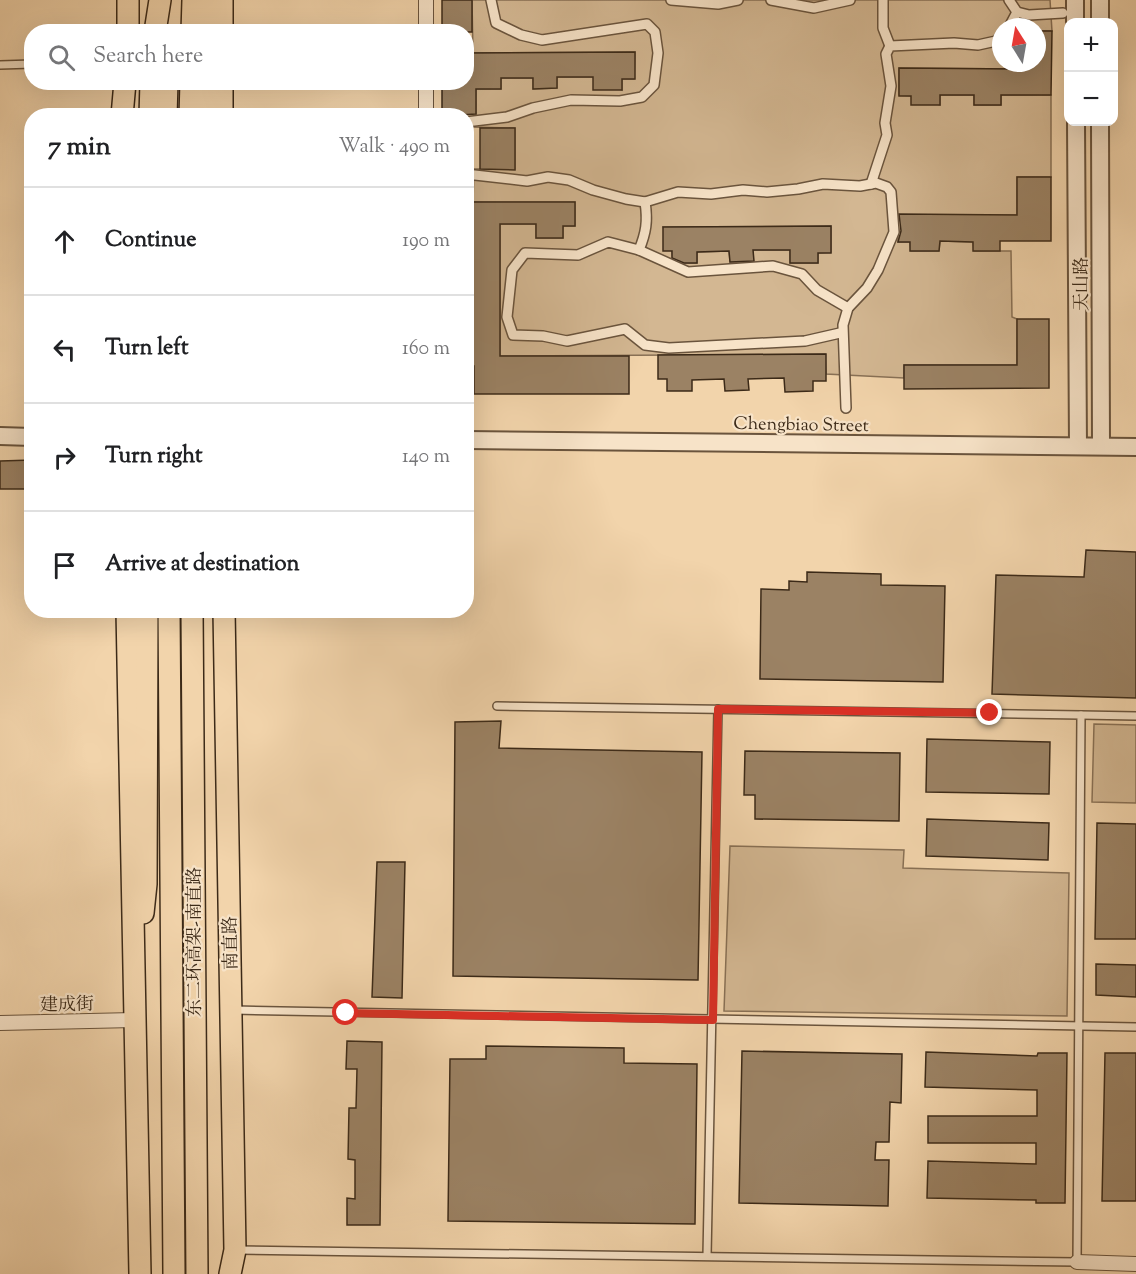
<!DOCTYPE html>
<html lang="en">
<head>
<meta charset="utf-8">
<style>
	:root { --surface:#fff; --page:#f2f2f2; --text:#202124; --muted:#757577; --line:#e0e0e0 }
	body { margin:0; font-family:"Sorts Mill Goudy","Noto Serif SC",serif; background:var(--page); color:var(--text) }
	.controls { position:absolute; right:18px; top:18px; display:grid; overflow:hidden; border-radius:12px; box-shadow:0 6px 24px #0002 }
	.controls button { width:54px; height:54px; display:grid; place-items:center; padding:0; border:0; border-bottom:2px solid var(--line); background:var(--surface); color:var(--text); font:30px sans-serif }
	.compass { position:absolute; left:992px; top:18px; width:54px; height:54px; border-radius:50%; background:var(--surface); box-shadow:0 6px 24px #0002; rotate:349deg }
	.stop { position:absolute; width:18px; height:18px; margin:-14px; border:4px solid #d93025; border-radius:50%; background:#fff }
	.stop.end { background:#d93025; border-color:#fff; box-shadow:0 2px 6px #0008 }
	.list { margin:0; padding:0; list-style:none }
	h2 { display:flex; justify-content:space-between; align-items:center; height:78px; margin:0; padding:0 24px; font-size:26px }
	h2 small { font-size:20px; font-weight:400; color:var(--muted) }
	.list li { display:grid; grid-template-columns:39px 1fr auto; gap:18px; align-items:center; box-sizing:border-box; height:108px; padding:0 24px; border-top:2px solid var(--line) }
	.list b { display:block; font-size:22px; white-space:nowrap }
	.list em { font-size:20px; font-style:normal; color:var(--muted) }
	.icon { flex:none; width:33px; height:33px; fill:none; stroke:currentColor; stroke-width:2; stroke-linecap:round; stroke-linejoin:round }
	.map { position:relative; flex:none; width:1136px; height:1274px; overflow:hidden }
	.search { position:absolute; background:var(--surface); box-shadow:0 6px 24px #0002; left:24px; top:24px; width:450px; height:66px; display:flex; align-items:center; gap:15px; box-sizing:border-box; padding:0 21px; border-radius:24px; color:var(--muted); font-size:22px }
	.panel { position:absolute; background:var(--surface); box-shadow:0 6px 24px #0002; left:24px; top:108px; width:450px; height:510px; border-radius:24px }
	.map>svg:first-child { display:block }
	.green { fill:#d3b792; stroke:#887055; stroke-width:1.5; fill-rule:evenodd }
	.building { fill:#9b8264; stroke:#3c2a18; stroke-width:1.5 }
	.lines { fill:none; stroke-linecap:round; stroke-linejoin:round }
	.service-casing { stroke:#6a543d; stroke-width:10 }
	.pedestrian-casing { stroke:#6a543d; stroke-width:12 }
	.minor-casing { stroke:#6a543d; stroke-width:16 }
	.tertiary-casing { stroke:#6a543d; stroke-width:20 }
	.trunk-casing { stroke:#3c2a18; stroke-width:24 }
	.service { stroke:#f7e3c8; stroke-width:7 }
	.pedestrian { stroke:#f7e3c8; stroke-width:9 }
	.minor { stroke:#f7e3c8; stroke-width:14 }
	.tertiary { stroke:#f7e3c8; stroke-width:16 }
	.trunk { stroke:#f2d4ab; stroke-width:21 }
	.route { stroke:#d93025; stroke-width:8 }
	.labels { text-anchor:middle; stroke-width:4.5; stroke-linejoin:round; paint-order:stroke }
	.street-label { font-size:18px; fill:#3c2a18; stroke:#f7e3c8 }
</style>
</head>
<body>
<div class="map">
<svg width="1136" height="1274" viewBox="0 0 1136 1274">
	<rect width="100%" height="100%" fill="#f2d4ab"/>
	<filter id="stains"><feTurbulence type="fractalNoise" baseFrequency=".00333" numOctaves="4"/><feColorMatrix values="0 0 0 0 .2 0 0 0 0 .09 0 0 0 0 .02 0 0 0 .5 -.17"/></filter>
	<radialGradient id="worn" r=".72"><stop offset=".6" stop-color="#630" stop-opacity="0"/><stop offset="1" stop-color="#630" stop-opacity=".3"/></radialGradient>
	<g class="green">
		<path d="M472,0h578l2,31h-15v-4h-36v36h17v6l-119,-1v27l12,1 29,9v-10h34v10h27v-10h50v82h-34v38h-119v27h12l1,9h28l1,-10 33,1 1,9h37l1,66 5,2v46h-113v13l-78,-4 -1,-20 -325,2v-132h36v14h27v-12h12v-24h-102l1,-33h41v-41l-42,-1 3,-9v-29h25v-11h32v11l24,-1v-11h36l29,13v-11h12l1,-27 -162,1zM831,226v26l-13,1v10h-28v-13h-37v12h-23l-1,-11 -32,1v11h-24l-1,-12 -9,-24z"/>
		<polygon points="1094,724 1136,725 1136,803 1092,802"/>
		<polygon points="730,846 904,850 903,868 1069,873 1067,1016 724,1011"/>
	</g>
	<g class="building">
		<rect x="442" y="0" width="30" height="32"/>
		<polygon points="1037,31 1052,31 1051,95 1001,95 1001,105 974,105 974,95 940,95 940,105 911,105 911,96 899,96 899,68 1018,69 1018,63 1037,63"/>
		<polygon points="635,52 635,79 622,79 622,90 593,90 593,77 557,77 557,88 533,89 533,78 501,78 501,89 476,89 476,114 442,116 442,82 466,82 466,53"/>
		<polygon points="480,128 515,128 515,170 480,169"/>
		<polygon points="1017,177 1051,177 1051,241 1000,241 1000,251 973,251 973,242 940,241 939,251 910,251 910,242 898,242 901,231 899,214 1017,215"/>
		<polygon points="466,202 575,202 575,226 563,226 563,238 536,238 536,224 500,224 500,356 629,356 629,394 474,394 474,366 466,366"/>
		<polygon points="831,226 831,253 818,253 818,263 790,263 790,250 753,250 754,261 730,262 729,251 697,252 697,263 684,263 672,258 672,251 663,251 663,227"/>
		<polygon points="1017,319 1049,319 1049,388 904,389 904,365 1017,365"/>
		<polygon points="826,354 826,381 813,381 813,391 785,392 784,378 748,379 749,390 725,391 724,379 692,380 692,391 667,391 667,379 658,379 658,355"/>
		<polygon points="32,460 32,489 0,489 0,461"/>
		<polygon points="1086,550 1136,552 1136,698 992,694 996,575 1084,577"/>
		<polygon points="807,572 881,574 881,585 945,586 943,682 760,679 761,589 789,590 789,581 807,582"/>
		<polygon points="501,721 499,748 702,752 698,980 453,976 455,722"/>
		<polygon points="927,739 1050,742 1049,794 926,792"/>
		<polygon points="745,751 900,753 899,821 755,819 755,795 744,795"/>
		<polygon points="927,819 1049,823 1048,860 926,856"/>
		<polygon points="1097,823 1136,824 1136,939 1095,939"/>
		<polygon points="377,862 405,862 402,998 372,997"/>
		<polygon points="1096,964 1136,965 1136,997 1096,995"/>
		<polygon points="347,1041 382,1042 380,1225 347,1225 347,1198 355,1199 355,1160 348,1159 349,1108 356,1108 357,1069 346,1069"/>
		<polygon points="486,1046 624,1048 624,1063 697,1064 695,1224 448,1221 450,1059 486,1059"/>
		<polygon points="742,1051 902,1054 901,1103 890,1102 889,1142 876,1142 875,1160 889,1160 888,1206 739,1203"/>
		<polygon points="926,1052 1037,1056 1038,1053 1067,1053 1065,1203 1036,1203 1036,1200 927,1198 928,1161 1036,1164 1036,1143 928,1143 928,1116 1037,1116 1037,1090 925,1087"/>
		<polygon points="1105,1053 1136,1053 1136,1201 1102,1201"/>
	</g>
	<g class="lines">
		<defs>
			<g id="service">
				<polyline points="0,65 32,64"/>
				<polyline points="1081,715 1136,716"/>
				<polyline points="234,1010 1136,1027"/>
				<polyline points="238,1250 1077,1262 1081,715 497,706"/>
				<polyline points="707,1256 718,709"/>
			</g>
			<g id="pedestrian">
				<polyline points="671,0 718,4 738,0"/>
				<polyline points="771,0 814,8 850,0"/>
				<polyline points="883,0 883,28 890,46"/>
				<polyline points="1009,0 1017,12 1029,15 1063,13"/>
				<polyline points="1009,27 1017,12"/>
				<polyline points="466,122 507,117 533,108 571,100 620,101 642,97 654,85 658,53 655,32 647,24 542,40 521,35 496,23 491,0"/>
				<polyline points="466,174 527,181 548,177 569,180 593,190 626,199 645,202 678,192 711,194 743,190 767,192 798,189 823,184 860,186 876,183 887,187 891,192 894,232 878,270 867,288 848,308 843,325 846,408"/>
				<polyline points="871,184 887,135 885,123 891,86 886,54 890,46 954,43 978,45 996,41 1001,36"/>
				<path d="M639,250c7,-17 9,-29 6,-48"/>
				<polyline points="840,333 805,341 669,348 645,345 625,329 567,341 543,336 513,335 507,317 512,270 525,253 578,255 608,242 639,250 688,272 773,266 802,274 817,290 848,308"/>
			</g>
			<g id="minor">
				<polyline points="426,32 426,0"/>
				<polyline points="426,116 426,82"/>
				<polyline points="0,1023 134,1020"/>
				<polyline points="1077,1262 1136,1264"/>
			</g>
			<g id="tertiary">
				<polyline points="1075,0 1075,22"/>
				<polyline points="1100,0 1100,22"/>
				<polyline points="1076,122 1078,446"/>
				<polyline points="1100,122 1101,446"/>
				<polyline points="0,436 32,437"/>
				<polyline points="466,440 1136,447"/>
			</g>
			<g id="trunk">
				<polyline points="128,32 128,0"/>
				<polyline points="155,32 160,0"/>
				<polyline points="192,32 193,0"/>
				<polyline points="207,32 207,0"/>
				<polyline points="222,32 222,0"/>
				<polyline points="122,116 125,82"/>
				<polyline points="150,116 151,82"/>
				<polyline points="166,116 167,82"/>
				<polyline points="190,116 191,82"/>
				<polyline points="206,116 206,82"/>
				<polyline points="222,116 222,82"/>
				<polyline points="127,610 140,1274"/>
				<polyline points="169,610 174,1274"/>
				<polyline points="192,610 197,1274"/>
				<polyline points="224,610 235,1250 230,1274"/>
				<polyline points="143,913 146,884 147,610"/>
			</g>
		</defs>
		<use href="#service" class="service-casing"/>
		<use href="#pedestrian" class="pedestrian-casing"/>
		<use href="#minor" class="minor-casing"/>
		<use href="#tertiary" class="tertiary-casing"/>
		<use href="#trunk" class="trunk-casing"/>
		<use href="#service" class="service"/>
		<use href="#pedestrian" class="pedestrian"/>
		<use href="#minor" class="minor"/>
		<use href="#tertiary" class="tertiary"/>
		<use href="#trunk" class="trunk"/>
	</g>
	<g class="lines">
		<polyline class="route" points="346,1013 713,1020 718,709 990,713"/>
	</g>
	<g class="labels">
		<g class="street-label">
			<text transform="translate(1081 284) rotate(-90)" y="6">天山路</text>
			<text transform="translate(801 424) rotate(1)" y="6">Chengbiao Street</text>
			<text transform="translate(194 942) rotate(-90)" y="6">东二环高架-南直路</text>
			<text transform="translate(230 943) rotate(-91)" y="6">南直路</text>
			<text transform="translate(67 1004) rotate(-1)" y="6">建成街</text>
		</g>
	</g>
	<rect width="100%" height="100%" filter="url(#stains)"/>
	<rect width="100%" height="100%" fill="url(#worn)"/>
</svg>
<div class="controls">
<button>+</button>
<button>−</button>
</div>
<svg class="compass" viewBox="-18 -18 36 36"><path d="M0-13l5 13h-10z" fill="#e53935"/><path d="M0 13l5-13h-10z" fill="#757577"/></svg>
<div class="stop" style="left:346px;top:1013px"></div>
<div class="stop end" style="left:990px;top:713px"></div>
<div class="search"><svg class="icon" aria-label="search" viewBox="0 0 24 24"><circle cx="10" cy="10" r="6"/><path d="M15 15l6 6"/></svg>Search here</div>
<section class="panel">
<h2>7 min<small>Walk · 490 m</small></h2>
<ul class="list">
<li><svg class="icon" aria-label="ahead" viewBox="0 0 24 24"><path d="M12 20V5M6 11l6-6 6 6"/></svg><div><b>Continue</b></div><em>190 m</em></li>
<li><svg class="icon" aria-label="left" viewBox="0 0 24 24"><path d="M17 20v-9H6M10 6l-5 5 5 5"/></svg><div><b>Turn left</b></div><em>160 m</em></li>
<li><svg class="icon" aria-label="right" viewBox="0 0 24 24"><path d="M7 20v-9h11M14 6l5 5-5 5"/></svg><div><b>Turn right</b></div><em>140 m</em></li>
<li><svg class="icon" aria-label="arrive" viewBox="0 0 24 24"><path d="M6 21V4h12l-3 4 3 4H6"/></svg><div><b>Arrive at destination</b></div></li>
</ul>
</section>
</div>
</body>
</html>
